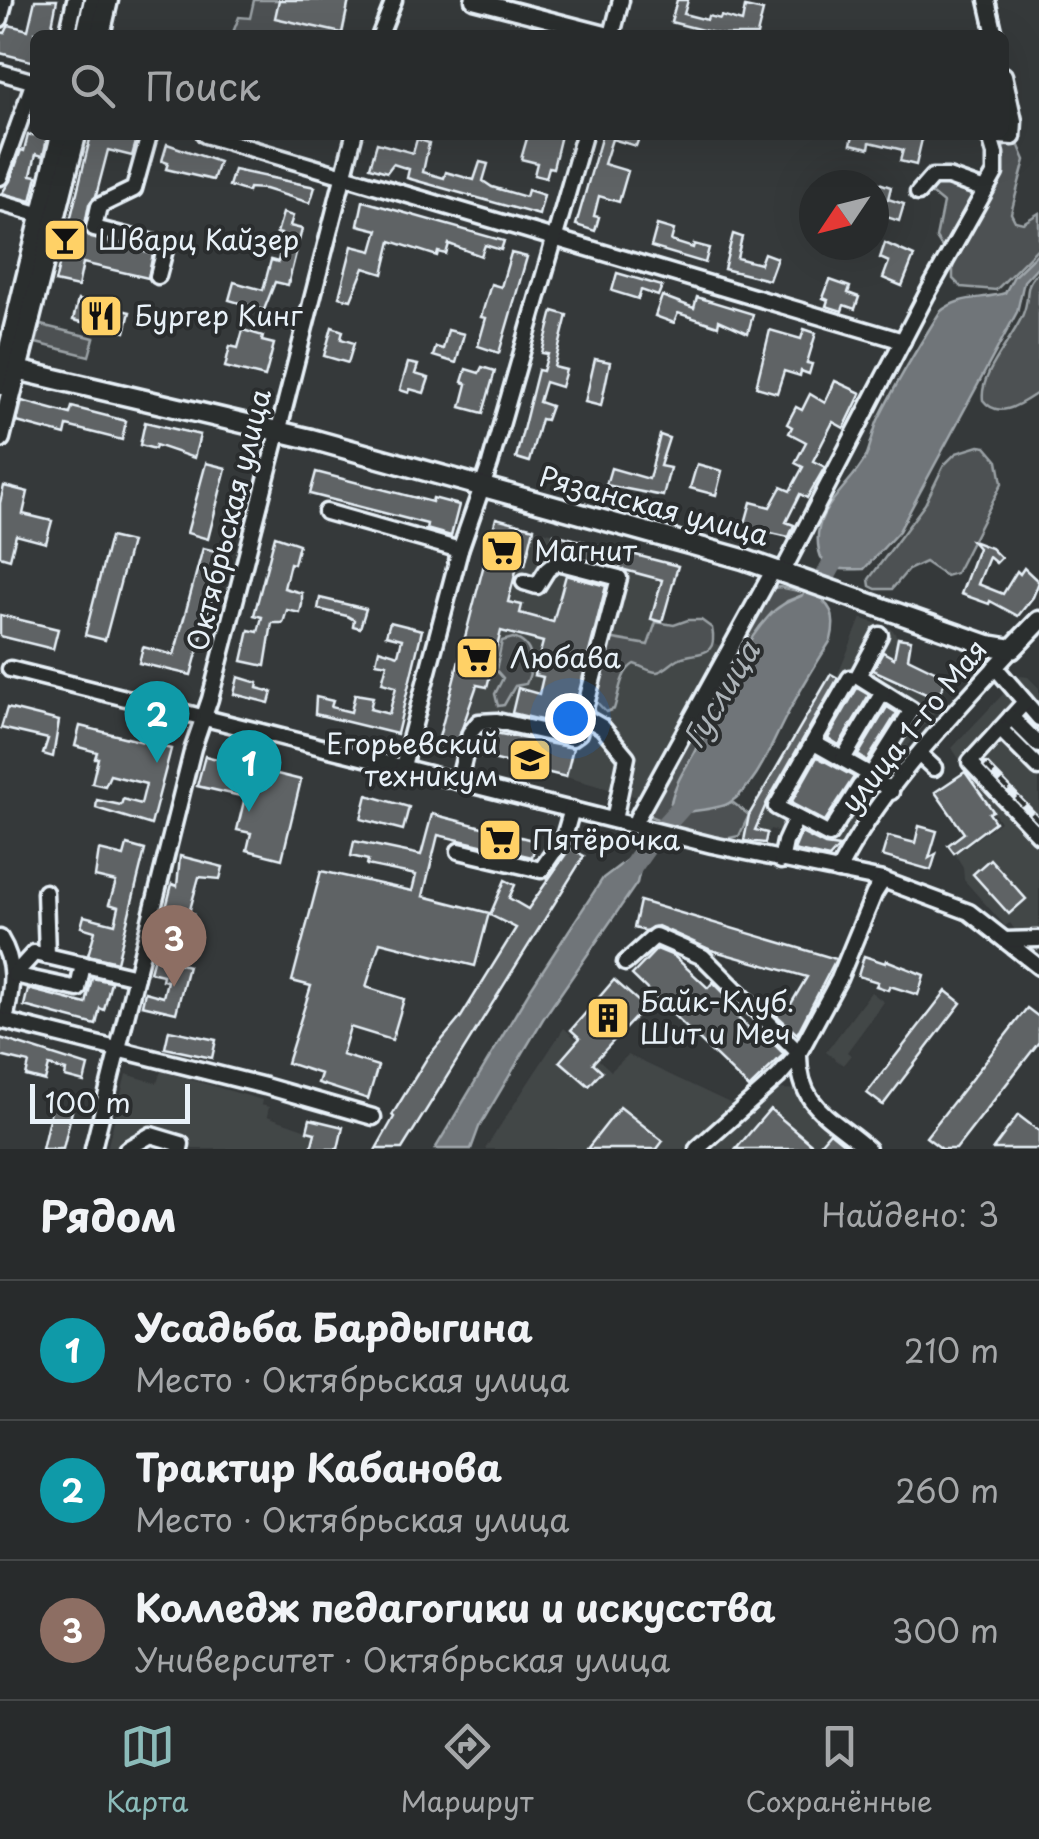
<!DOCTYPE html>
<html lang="ru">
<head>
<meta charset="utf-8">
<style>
	:root { --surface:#282b2c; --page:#303334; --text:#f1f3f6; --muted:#a5a7a9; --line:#444748; --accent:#8bbbb9 }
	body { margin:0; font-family:"Playpen Sans",sans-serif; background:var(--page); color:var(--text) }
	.compass { position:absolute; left:799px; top:170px; width:90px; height:90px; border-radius:50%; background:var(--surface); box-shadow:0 10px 40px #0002; rotate:235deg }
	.scale { position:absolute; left:30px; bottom:25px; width:160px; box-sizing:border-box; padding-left:10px; border:5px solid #e8f1f8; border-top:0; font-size:28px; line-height:35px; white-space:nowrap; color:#e8f1f8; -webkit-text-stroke:8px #2a2d2e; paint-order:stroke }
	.you { position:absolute; left:570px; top:718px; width:35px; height:35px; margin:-25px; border:8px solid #fff; border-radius:50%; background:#1a73e8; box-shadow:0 0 0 15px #1a73e833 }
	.badge { display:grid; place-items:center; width:65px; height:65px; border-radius:50%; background:var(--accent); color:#fff; font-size:32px; font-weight:700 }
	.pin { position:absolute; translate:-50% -82px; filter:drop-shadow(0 2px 5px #0008) }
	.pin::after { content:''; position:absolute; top:52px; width:35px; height:30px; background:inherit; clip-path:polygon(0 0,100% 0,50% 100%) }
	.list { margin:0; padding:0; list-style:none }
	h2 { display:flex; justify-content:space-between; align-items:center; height:130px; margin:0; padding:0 40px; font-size:42px }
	h2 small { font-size:32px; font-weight:400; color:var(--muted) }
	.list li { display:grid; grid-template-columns:65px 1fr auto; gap:30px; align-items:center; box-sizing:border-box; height:140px; padding:0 40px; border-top:2px solid var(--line) }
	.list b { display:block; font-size:38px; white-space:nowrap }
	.list p { margin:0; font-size:32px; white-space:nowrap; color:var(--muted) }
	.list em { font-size:32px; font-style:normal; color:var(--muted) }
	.icon { flex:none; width:55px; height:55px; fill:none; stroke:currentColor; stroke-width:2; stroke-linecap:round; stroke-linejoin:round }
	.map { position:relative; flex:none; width:1039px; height:1149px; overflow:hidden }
	.search { position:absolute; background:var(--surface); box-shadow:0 10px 40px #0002; left:30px; right:30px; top:30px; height:110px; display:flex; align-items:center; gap:25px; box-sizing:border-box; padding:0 35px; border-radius:15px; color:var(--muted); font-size:38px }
	.sheet { height:550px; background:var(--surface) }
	nav { display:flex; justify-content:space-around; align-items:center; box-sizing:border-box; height:140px; border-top:2px solid var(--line); background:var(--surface); font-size:28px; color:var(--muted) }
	nav a { display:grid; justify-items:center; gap:5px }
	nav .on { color:var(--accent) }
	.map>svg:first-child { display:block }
	.built { fill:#424647 }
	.green { fill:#4d5152; stroke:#9aa1a5; stroke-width:2.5 }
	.water { fill:#707579; stroke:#a0a7ac; stroke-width:2.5 }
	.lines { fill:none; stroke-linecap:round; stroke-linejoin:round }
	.river { stroke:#707579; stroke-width:20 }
	.building { fill:#5f6365; stroke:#e8f1f8; stroke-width:2.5 }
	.minor-casing { stroke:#e8f1f8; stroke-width:21 }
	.major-casing { stroke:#e8f1f8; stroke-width:25 }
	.minor { stroke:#2a2d2e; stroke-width:14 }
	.major { stroke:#2a2d2e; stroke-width:18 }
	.rail-casing { stroke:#e8f1f8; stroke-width:8 }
	.rail { stroke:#2a2d2e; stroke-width:4; stroke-dasharray:11; stroke-linecap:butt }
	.labels { text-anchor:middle; stroke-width:8; stroke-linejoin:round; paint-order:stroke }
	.poi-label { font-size:28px; fill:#e8f1f8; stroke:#2a2d2e; text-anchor:start }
	.street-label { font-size:28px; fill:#e8f1f8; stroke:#2a2d2e }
	.water-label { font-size:30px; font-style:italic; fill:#acb3b8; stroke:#2a2d2e }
</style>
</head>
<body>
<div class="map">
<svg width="1039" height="1149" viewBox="0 0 1039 1149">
	<rect width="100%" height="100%" fill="#35393a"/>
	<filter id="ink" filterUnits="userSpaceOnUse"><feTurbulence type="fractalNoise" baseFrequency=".01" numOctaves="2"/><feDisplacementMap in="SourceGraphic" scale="20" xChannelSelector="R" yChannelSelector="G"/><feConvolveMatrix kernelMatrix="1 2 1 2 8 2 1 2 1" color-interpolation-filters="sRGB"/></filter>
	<g filter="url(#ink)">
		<g class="built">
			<polygon points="534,528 554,534 551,550 662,580 651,619 721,646 641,798 566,777 573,747 492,727 489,740 475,737 460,751 477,685 487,687 518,563 525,564"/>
			<polygon points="861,618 892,629 898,638 896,649 901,681 937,699 936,711 877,783 835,855 825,861 791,849 794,836 770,829 765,843 739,836 761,792 837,677"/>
			<polygon points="1020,676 1028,677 1039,688 1039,955 1025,944 1023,932 1015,930 1010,923 1005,926 964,880 963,867 955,854 1000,822 952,748"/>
			<polygon points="871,992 884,1002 847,1052 851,1055 843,1065 826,1052"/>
			<polygon points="564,1028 611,1071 628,1055 753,1114 776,1089 811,1090 879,1149 485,1149"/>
			<polygon points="161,1071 262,1100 261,1105 269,1107 267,1116 315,1133 311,1149 107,1149 126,1074 157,1083"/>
		</g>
		<g class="green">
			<polygon points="254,0 349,0 342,35 232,35 239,17 250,18"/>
			<path d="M1008,144l11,2 6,14 -14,53 4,8 8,2 16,-10v34l-43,43 -35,-3 -8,-8v-14l-17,-27 7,-35 -11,-9 -2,-7 9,-6 35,9c16,-13 17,-35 34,-46z"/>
			<path d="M1039,271v121c-17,11 -40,29 -56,8 -4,-26 31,-62 40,-86 8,-19 -1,-28 16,-43z"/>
			<polygon points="41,325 94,338 89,356 36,343"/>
			<polygon points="979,446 986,447 998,461 1002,483 956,573 946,576 925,562 908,570 892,589 876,589 870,586 869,579 925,504 944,465 956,453"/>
			<path d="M779,587l29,6 -21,8 -27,26 -29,48 -59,124 -1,4 13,10c14,-8 32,-4 48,-11l17,13 -10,21 -19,4 -25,-6 -48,-19 -2,-5 125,-221z"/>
			<path d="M688,620h13l11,8c7,33 -18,22 -34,31 -7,4 -13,12 -21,13 -6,0 -16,-6 -23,-8 -14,8 -15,31 -20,45l-8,3 -13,-14 15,-60 40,7 8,-23 18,3z"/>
			<path d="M513,638c21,6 22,27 13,46l-11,2 -11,19 -6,1 -3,-12 8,-16 -7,-8 6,-29z"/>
		</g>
		<g class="water">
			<path d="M1039,252v13l-15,16 -7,31 -118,219 -35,38c-16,0 -41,4 -45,-18 -9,-42 31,-63 47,-94 5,-12 7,-25 12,-37 18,-37 40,-73 62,-108 19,-17 42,-12 65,-19l9,-17z"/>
			<path d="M808,593c24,9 29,23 23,47 -15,24 -30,48 -43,73 -16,29 -30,72 -59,90 -7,5 -45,10 -52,9l-6,-9c4,-24 23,-47 34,-69 19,-40 33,-84 63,-117 11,-13 24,-17 40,-24z"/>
			<polygon points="643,856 637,883 543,1019 479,1127 471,1149 435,1149 530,990 603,878 631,857"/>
		</g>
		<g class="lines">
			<g class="river">
				<polyline points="801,620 843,545"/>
				<polyline points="624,879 650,842 694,793"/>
			</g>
		</g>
		<g class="building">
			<polygon points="35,0 57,0 50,35 35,32 35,62 0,53 0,32 5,33 9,25 28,30"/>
			<polygon points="279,0 349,0 342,33 275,18"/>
			<polygon points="677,0 688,0 684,14 707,20 708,16 720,19 721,16 742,22 745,7 763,11 757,35 722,35 671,22"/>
			<polygon points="28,135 48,135 43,156 36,154 31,175 37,176 31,201 2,193 10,181 21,150 24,151"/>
			<polygon points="91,135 138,135 132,156 108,150 96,196 89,204 84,230 91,238 153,254 148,278 83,263 78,287 55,282"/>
			<polygon points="528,135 561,135 553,168 549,167 546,178 534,175 537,163 521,159"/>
			<polygon points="602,135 640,135 636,146 612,139 604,164 628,171 619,202 599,196 594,216 599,217 595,231 576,225"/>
			<polygon points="853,135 905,135 922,139 916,165 900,161 903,150 870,142 869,148 851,144"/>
			<polygon points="417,139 429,143 423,172 444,178 446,172 474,180 480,162 488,164 483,181 492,187 526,197 528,190 544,195 539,215 407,178 409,169 393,164 387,172 370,167 377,143 413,153"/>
			<polygon points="167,144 219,162 213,180 166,169 168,163 162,161"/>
			<polygon points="234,170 315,187 310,203 265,189 249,188 248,192 229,186"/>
			<polygon points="879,183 891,187 888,199 904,204 899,221 874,213"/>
			<polygon points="363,201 504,241 501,250 485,245 481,256 449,244 446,254 438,252 437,256 391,241 383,274 364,268 351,300 339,297 352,246 372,251 378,230 358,225"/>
			<polygon points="283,213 293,216 290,226 302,229 288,285 275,282 264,310 229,300 234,282 263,290 271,260 278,262 282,242 279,241 281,234 277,233"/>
			<polygon points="657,225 674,230 671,241 693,248 694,244 709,248 705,263 651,247"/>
			<polygon points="733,234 742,237 737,258 760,264 764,253 777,258 769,280 724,269"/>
			<polygon points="885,243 914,256 902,286 883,278 889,262 880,258"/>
			<polygon points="511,253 527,257 499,353 478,346 486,318 481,317 491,284 501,287"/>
			<polygon points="617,273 662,286 658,296 641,290 638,299 612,291"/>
			<polygon points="830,280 850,287 848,293 859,297 855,309 844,305 842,311 826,306 828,300 823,298"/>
			<polygon points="662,296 694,308 697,297 753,314 748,333 719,320 718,326 678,313 674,323 655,316"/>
			<polygon points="78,300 130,312 125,332 73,320"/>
			<polygon points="553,311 567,315 554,367 566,370 561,387 545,382 539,402 551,406 546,420 541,419 529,462 516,458 538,370 543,371 548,354 542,353"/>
			<polygon points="332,327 343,331 341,339 354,343 348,363 324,356"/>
			<polygon points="804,329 816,333 807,363 812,364 809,374 801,371 800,376 784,371 777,393 756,387 770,330 801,339"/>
			<polygon points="243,330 263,336 262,341 274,344 265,377 225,367 230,346 238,348"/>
			<polygon points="448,330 464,334 456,363 433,356 436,347 443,349"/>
			<polygon points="595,359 610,362 601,406 585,402"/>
			<polygon points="408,363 418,365 415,374 429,378 424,393 410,389 409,393 400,390"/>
			<polygon points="482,367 495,371 483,413 461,407 467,384 462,382 466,369 479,373"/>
			<polygon points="835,381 861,393 844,428 833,422 813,461 825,467 807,498 800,494 786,522 794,525 789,537 744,527 751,502 770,507 781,487 790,491 803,467 795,463 806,442 789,433 792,427 787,424 796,407 802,410 810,394 825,403"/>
			<polygon points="22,401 70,414 72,407 126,421 122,440 67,426 65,435 17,422"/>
			<polygon points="145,422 200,435 194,458 156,445 155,449 140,445"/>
			<polygon points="660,435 669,438 660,466 670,468 663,496 606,485 611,468 649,479"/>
			<polygon points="206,463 226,468 208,539 187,533"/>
			<polygon points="697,464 722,471 716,495 690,488"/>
			<polygon points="316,472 432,502 433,498 459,505 451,536 426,529 427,524 310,494"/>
			<polygon points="4,486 28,492 23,514 52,521 46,543 16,535 10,559 0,556 0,503"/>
			<polygon points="496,518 534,528 525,565 518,563 508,602 522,605 520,613 553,622 566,575 606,586 570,727 512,713 518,688 539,694 543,677 534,675 543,642 501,631 487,687 477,685 455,749 437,745"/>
			<polygon points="554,534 678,566 662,622 651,619 662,580 550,550"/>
			<polygon points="275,536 299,544 294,564 290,563 284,588 302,593 302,604 300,613 287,610 283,623 272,623 265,666 242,661 249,630 258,632 262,617 254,615"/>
			<polygon points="110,537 131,542 105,640 85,635"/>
			<polygon points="972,541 991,548 1001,558 996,563 989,557 978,584 1003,594 1017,571 1020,574 1024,568 1039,582 1033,597 1018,616 990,601 989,604 961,594 978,548"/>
			<polygon points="203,548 224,553 191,675 139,663 143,647 174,655"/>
			<polygon points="320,598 366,609 360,628 353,626 354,620 347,616 318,609"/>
			<polygon points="0,615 58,629 53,649 0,636"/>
			<polygon points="390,622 422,630 397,734 315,714 316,697 333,701 331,707 351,712 355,694 373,697 370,709 389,714 396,687 382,683 387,664 376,662 379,649 398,655 402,639 386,635"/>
			<polygon points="898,638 911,640 908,658 947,677 937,699 873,670 883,652 894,658"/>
			<polygon points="831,674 838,678 767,802 755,830 767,833 765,843 744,841 749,815"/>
			<polygon points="238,677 258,683 257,688 272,692 269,703 234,694"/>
			<polygon points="857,688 869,695 839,745 828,738"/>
			<polygon points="887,707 897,713 867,761 858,755"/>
			<polygon points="7,708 59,721 53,757 43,754 48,739 1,728"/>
			<polygon points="80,726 171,749 151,825 96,808 97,800 121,805 123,799 141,804 146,784 110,775 105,786 92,783 98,758 95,758 97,752 75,746"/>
			<polygon points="490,732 573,748 566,777 476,755 480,738 489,740"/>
			<polygon points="205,756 301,780 282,859 247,850 251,833 237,830 245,797 197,786"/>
			<polygon points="817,757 854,777 825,821 791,803"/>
			<polygon points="965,772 993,811 989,813 995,822 954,853 948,845 964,833 935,792"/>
			<polygon points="367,795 409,807 403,830 361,819"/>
			<polygon points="432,814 536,841 532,857 438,835 423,896 489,913 475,966 380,942 366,987 404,999 392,1040 350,1027 342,1055 378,1066 368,1099 318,1083 321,1074 287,1063 311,986 292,981 321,871 412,891 416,875 367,865 368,860 351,856 354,841 421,855"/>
			<polygon points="919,826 937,831 929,858 936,854 931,870 882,856 888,836 915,843"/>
			<polygon points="801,833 825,845 839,847 829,858 794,850"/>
			<polygon points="127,845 145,850 117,962 88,955 95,931 81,927 84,916 115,924 119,907 109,904 116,882 95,877 99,850 124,856"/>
			<polygon points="570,848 584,856 402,1149 376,1149 394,1117 392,1115 427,1058 461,1017 516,928 490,915 505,880 515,885 509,898 528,909"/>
			<polygon points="180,856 223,867 220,879 199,877 189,913 193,914 190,925 197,927 195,936 173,930 172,936 160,932 172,884 177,886"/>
			<polygon points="990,859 1026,899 1009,914 973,874"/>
			<polygon points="640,901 836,959 797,1034 771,1010 777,1001 788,1009 807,977 711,950 658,926 645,931 634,928"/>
			<polygon points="657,949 674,956 708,988 713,982 743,1012 737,1017 766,1045 771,1041 784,1054 749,1088 632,975"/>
			<polygon points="864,956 885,963 886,960 924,975 918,995 890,986 888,990 876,986 878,982 858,976"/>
			<polygon points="154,957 188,966 176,1013 142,1005 145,992 163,997 167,981 162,980 163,975 150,972"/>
			<polygon points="92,978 111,982 104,1010 100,1008 96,1025 24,1006 28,989 86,1004"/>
			<polygon points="614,980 645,1007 593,1063 602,1071 589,1086 560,1061 580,1038 571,1030"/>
			<polygon points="946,991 961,1003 883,1105 867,1093"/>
			<polygon points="1027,1008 1039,1017 1039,1042 956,1149 942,1149 926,1137"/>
			<polygon points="169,1030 216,1040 212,1058 165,1048"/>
			<polygon points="0,1038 88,1066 84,1082 65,1077 66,1071 49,1066 45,1081 26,1076 29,1063 0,1056"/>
			<polygon points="52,1106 72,1111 63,1149 42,1149"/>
			<polygon points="620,1107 663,1141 657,1149 587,1149"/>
			<polygon points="770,1109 816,1148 830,1132 851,1149 736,1149"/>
			<polygon points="1018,1115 1039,1131 1039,1149 993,1149"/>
			<polygon points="310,1119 343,1127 338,1149 311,1149 315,1133 307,1131"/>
		</g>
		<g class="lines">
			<defs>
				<g id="minor">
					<polyline points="473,0 609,35"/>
					<polyline points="987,0 995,35"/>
					<polyline points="0,19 5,0"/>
					<polyline points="67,35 75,0"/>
					<polyline points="380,35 394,0"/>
					<polyline points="612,35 621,0"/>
					<polyline points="0,72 35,82"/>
					<polyline points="149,135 134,189 99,206 94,228 166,246 158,276"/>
					<polyline points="205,135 903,341"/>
					<polyline points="985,135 1013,137 1014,121 1004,75"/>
					<polyline points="0,177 34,81"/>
					<polyline points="918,193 932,177 948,177 985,190"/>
					<polyline points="0,203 41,215"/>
					<polyline points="326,512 460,550"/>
					<polyline points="783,571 927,294 995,173 995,154 990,137"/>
					<polyline points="524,582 537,586 547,570 557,562 619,578 583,716 602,727 627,757 614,820"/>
					<polyline points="880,635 858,676 912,710 871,775 891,792"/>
					<polyline points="995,667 1039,718"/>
					<polyline points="10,669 712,845 883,880 969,912 1039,967"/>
					<polyline points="1025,702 970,762 1039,835"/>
					<polyline points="1011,717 1039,745"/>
					<polyline points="1000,729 1039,768"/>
					<polyline points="814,743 871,775 860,786 829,835 776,807 850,678"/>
					<polyline points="920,755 934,768"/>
					<polyline points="843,759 883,692"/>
					<polyline points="403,766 460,550 490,464 584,135"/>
					<polyline points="459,780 470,733 479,722 497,721 572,738 579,733 583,716"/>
					<polyline points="637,818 769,578"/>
					<polyline points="459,851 541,870 564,837 572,809"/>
					<polyline points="781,861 785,842 796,818"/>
					<path d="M838,871c42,-82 112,-154 174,-222"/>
					<polyline points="45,892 47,956 136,977"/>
					<path d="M0,938c18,29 11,52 5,83"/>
					<polyline points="1005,940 1039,939"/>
					<polyline points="47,956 34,953 14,975 78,989 83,964"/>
					<path d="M625,963l30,-27 48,21 96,96c-1,54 31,63 69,96"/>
					<polyline points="0,1020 265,1086 373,1117"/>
					<polyline points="93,1149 193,748 210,699 354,135"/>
					<polyline points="127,1149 151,1135 181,1144 180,1149"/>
					<polyline points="697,1149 778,1077 799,1053 839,979 874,894 883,880"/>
				</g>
				<g id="major">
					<polyline points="86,35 94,0"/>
					<polyline points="100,35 108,0"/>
					<polyline points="0,366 311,439 743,559 988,645 1012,649 1039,621"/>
					<polyline points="0,385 61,135"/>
					<polyline points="0,438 76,135"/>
				</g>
			</defs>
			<use href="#minor" class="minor-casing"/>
			<use href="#major" class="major-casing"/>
			<use href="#minor" class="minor"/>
			<use href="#major" class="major"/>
			<defs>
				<polyline id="rail" points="986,766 1039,821"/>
			</defs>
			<use href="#rail" class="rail-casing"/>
			<use href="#rail" class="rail"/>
		</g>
	</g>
	<defs>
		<symbol id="bar-square" viewBox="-11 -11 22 22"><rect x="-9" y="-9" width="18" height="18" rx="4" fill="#ffd166" stroke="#2a2d2e"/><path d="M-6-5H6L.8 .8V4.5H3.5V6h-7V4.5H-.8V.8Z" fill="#111"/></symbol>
		<symbol id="restaurant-square" viewBox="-11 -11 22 22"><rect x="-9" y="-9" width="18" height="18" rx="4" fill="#ffd166" stroke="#2a2d2e"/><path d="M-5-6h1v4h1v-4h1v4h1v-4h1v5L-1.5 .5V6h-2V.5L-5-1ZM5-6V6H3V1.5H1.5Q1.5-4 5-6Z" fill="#111"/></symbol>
		<symbol id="supermarket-square" viewBox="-11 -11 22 22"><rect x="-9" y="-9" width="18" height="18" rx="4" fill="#ffd166" stroke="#2a2d2e"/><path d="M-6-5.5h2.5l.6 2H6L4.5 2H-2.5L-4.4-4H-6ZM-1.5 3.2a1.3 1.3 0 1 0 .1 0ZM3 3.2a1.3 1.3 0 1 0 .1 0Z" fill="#111"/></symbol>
		<symbol id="university-square" viewBox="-11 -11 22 22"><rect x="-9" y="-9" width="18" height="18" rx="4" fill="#ffd166" stroke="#2a2d2e"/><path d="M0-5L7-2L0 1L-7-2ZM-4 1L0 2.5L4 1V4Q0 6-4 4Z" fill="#111"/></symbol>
		<symbol id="building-square" viewBox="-11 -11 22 22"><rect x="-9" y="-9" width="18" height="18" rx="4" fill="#ffd166" stroke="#2a2d2e"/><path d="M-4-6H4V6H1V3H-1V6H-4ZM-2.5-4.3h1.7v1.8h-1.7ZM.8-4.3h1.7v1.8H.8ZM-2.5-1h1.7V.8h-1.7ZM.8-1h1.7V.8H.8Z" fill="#111"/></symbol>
	</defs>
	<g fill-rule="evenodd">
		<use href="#bar-square" x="40" y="215" width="50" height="50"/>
		<use href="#restaurant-square" x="76" y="291" width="50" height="50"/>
		<use href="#supermarket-square" x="477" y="526" width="50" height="50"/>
		<use href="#supermarket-square" x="452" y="633" width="50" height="50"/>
		<use href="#university-square" x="505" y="735" width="50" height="50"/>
		<use href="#supermarket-square" x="475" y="815" width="50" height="50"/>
		<use href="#building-square" x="583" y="993" width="50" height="50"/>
	</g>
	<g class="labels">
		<g class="poi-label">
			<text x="98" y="250">Шварц Кайзер</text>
			<text x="134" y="326">Бургер Кинг</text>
			<text x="534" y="561">Магнит</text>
			<text x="510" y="668">Любава</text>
			<text x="498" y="754" text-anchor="end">Егорьевский<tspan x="498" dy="32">техникум</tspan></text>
			<text x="532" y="850">Пятёрочка</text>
			<text x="640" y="1012">Байк-Клуб.<tspan x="640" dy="32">Шит и Меч</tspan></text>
		</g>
		<g class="street-label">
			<text transform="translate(654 506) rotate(15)" y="10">Рязанская улица</text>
			<text transform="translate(229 520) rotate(-76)" y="10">Октябрьская улица</text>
			<text transform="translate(914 726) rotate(-51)" y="10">улица 1-го Мая</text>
		</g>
		<g class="water-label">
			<text transform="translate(722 695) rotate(-59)" y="10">Гуслица</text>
		</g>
	</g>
</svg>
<svg class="compass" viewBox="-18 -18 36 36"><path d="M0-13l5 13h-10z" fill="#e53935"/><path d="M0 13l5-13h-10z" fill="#a5a7a9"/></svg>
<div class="scale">100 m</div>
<div class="you"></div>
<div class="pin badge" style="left:249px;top:812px;background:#0f9aa8">1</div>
<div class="pin badge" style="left:157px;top:763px;background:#0f9aa8">2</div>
<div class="pin badge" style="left:174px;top:987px;background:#8d6e63">3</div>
<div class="search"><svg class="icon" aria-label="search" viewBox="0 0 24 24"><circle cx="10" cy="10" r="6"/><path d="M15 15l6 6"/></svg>Поиск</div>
</div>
<section class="sheet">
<h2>Рядом<small>Найдено: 3</small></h2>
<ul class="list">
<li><span class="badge" style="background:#0f9aa8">1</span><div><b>Усадьба Бардыгина</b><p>Место · Октябрьская улица</p></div><em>210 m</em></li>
<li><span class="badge" style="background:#0f9aa8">2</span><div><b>Трактир Кабанова</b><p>Место · Октябрьская улица</p></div><em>260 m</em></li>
<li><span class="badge" style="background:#8d6e63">3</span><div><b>Колледж педагогики и искусства</b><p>Университет · Октябрьская улица</p></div><em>300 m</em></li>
</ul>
</section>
<nav>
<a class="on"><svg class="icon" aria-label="map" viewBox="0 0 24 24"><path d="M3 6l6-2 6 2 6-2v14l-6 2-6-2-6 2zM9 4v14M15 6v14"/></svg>Карта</a>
<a><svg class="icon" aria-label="directions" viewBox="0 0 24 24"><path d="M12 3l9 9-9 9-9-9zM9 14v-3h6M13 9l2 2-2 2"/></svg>Маршрут</a>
<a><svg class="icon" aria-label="saved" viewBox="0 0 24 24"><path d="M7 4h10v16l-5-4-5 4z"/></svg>Сохранённые</a>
</nav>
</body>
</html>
